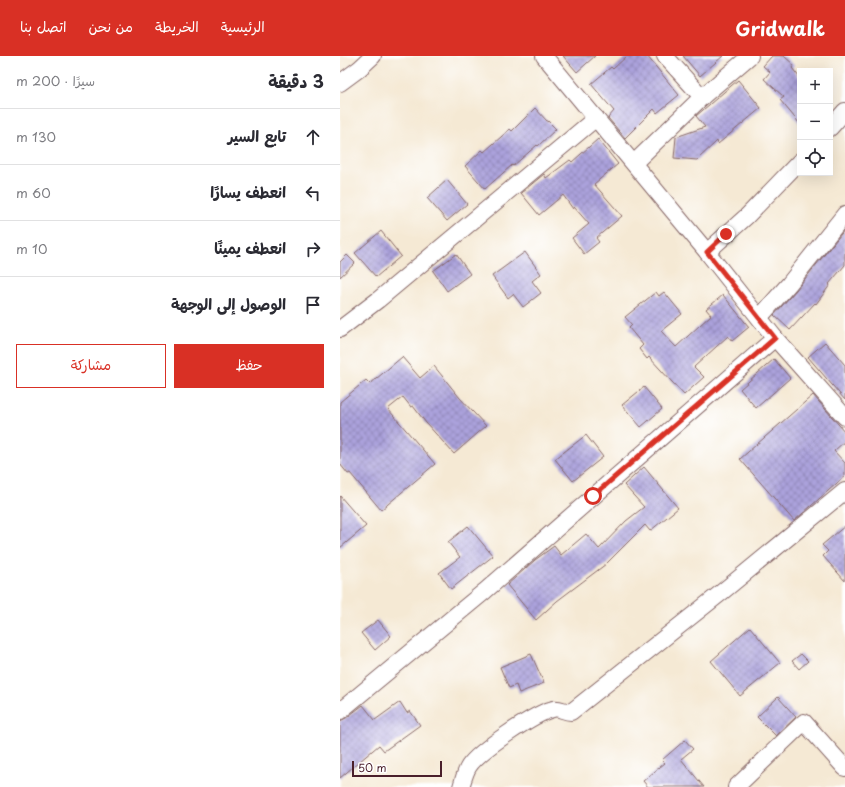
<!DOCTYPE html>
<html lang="ar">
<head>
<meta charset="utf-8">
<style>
	:root { --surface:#fff; --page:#f2f2f3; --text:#2b2b33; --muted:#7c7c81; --line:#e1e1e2; --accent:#d93025 }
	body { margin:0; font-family:"Playpen Sans","Playpen Sans Arabic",sans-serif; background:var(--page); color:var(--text); direction:rtl }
	.controls { position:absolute; right:12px; top:12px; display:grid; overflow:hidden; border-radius:0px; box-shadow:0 4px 16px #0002 }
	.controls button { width:36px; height:36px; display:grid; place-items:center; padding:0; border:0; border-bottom:1px solid var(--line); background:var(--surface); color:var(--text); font:20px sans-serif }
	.scale { position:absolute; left:12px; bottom:10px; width:90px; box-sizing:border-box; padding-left:4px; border:2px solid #4a1f2b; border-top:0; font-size:11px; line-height:14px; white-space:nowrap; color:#4a1f2b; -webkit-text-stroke:3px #fff; paint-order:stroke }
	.stop { position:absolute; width:12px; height:12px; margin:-9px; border:3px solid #d93025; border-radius:50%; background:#fff }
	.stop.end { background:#d93025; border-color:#fff; box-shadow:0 1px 4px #0008 }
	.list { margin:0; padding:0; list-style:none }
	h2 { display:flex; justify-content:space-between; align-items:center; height:52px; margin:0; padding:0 16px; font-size:17px }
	h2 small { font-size:13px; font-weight:400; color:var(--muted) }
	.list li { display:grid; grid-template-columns:26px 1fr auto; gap:12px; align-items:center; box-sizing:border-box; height:56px; padding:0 16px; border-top:1px solid var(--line) }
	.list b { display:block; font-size:15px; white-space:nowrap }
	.list em { font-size:13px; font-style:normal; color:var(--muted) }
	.actions { display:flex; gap:8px; padding:12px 16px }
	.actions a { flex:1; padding:9px 0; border:1px solid var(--accent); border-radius:0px; text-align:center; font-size:14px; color:var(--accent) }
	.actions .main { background:var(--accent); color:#fff }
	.icon { flex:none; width:22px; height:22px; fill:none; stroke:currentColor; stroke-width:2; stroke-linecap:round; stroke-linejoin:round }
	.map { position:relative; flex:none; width:505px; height:731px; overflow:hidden; direction:ltr }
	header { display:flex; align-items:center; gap:24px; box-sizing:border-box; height:56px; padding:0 20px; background:var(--accent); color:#fff }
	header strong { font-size:19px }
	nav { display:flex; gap:22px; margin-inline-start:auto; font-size:14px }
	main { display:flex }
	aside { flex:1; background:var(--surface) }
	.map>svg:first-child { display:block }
	.building { fill:url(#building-cross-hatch) }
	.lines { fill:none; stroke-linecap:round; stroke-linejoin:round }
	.minor-casing { stroke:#866666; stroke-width:18 }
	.minor { stroke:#fff; stroke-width:16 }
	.route { stroke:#d93025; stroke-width:5 }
</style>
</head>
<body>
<header>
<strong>Gridwalk</strong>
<nav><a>الرئيسية</a><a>الخريطة</a><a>من نحن</a><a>اتصل بنا</a></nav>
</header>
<main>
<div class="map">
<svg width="505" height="731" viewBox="0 0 505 731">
	<defs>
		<pattern id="building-cross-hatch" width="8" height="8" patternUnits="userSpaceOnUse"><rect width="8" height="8" fill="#aba2dc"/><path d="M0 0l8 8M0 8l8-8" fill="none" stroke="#8d83b3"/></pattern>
	</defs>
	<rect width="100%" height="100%" fill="#fff"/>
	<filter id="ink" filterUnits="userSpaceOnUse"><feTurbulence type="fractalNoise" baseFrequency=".025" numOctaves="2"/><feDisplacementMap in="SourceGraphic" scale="8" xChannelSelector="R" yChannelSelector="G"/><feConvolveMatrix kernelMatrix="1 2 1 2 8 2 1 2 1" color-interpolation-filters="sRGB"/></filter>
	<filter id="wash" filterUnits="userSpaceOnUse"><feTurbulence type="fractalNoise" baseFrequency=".012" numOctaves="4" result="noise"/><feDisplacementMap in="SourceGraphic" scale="16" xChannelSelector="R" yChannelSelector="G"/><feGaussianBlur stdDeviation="0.9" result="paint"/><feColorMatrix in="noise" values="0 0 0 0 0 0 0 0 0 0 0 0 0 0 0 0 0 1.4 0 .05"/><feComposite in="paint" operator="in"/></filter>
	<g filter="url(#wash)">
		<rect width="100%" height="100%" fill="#f5e9d4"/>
		<g id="blocks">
			<g class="building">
				<polygon points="223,0 255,0 237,16"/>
				<polygon points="287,0 307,0 339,39 317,57 314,53 285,82 268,62 274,55 251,28 271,11 273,13"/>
				<polygon points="343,0 383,0 360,20"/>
				<polygon points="432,0 444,0 454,9 452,12 460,22 460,68 440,44 444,41 424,23 430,16 423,10"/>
				<polygon points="398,24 421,52 378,88 377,85 357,104 334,102 336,81 365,71 356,60"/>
				<polygon points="195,52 207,65 208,65 216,73 198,90 197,89 173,110 172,109 145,133 125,110 142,94 144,96 170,73 172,75"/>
				<polygon points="258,83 278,108 254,128 282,160 256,182 259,186 244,198 232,182 249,168 234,151 233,153 223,139 199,159 181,137 204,118 206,122 230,104 232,106"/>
				<polygon points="107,124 127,148 107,165 87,142"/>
				<polygon points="505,173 505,209 489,228 490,229 476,248 475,247 450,274 434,259 456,234"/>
				<polygon points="41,175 61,200 36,221 15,197"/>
				<polygon points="185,196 201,218 192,225 201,237 183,251 173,238 168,242 152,220"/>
				<polygon points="116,198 130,218 107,235 93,215"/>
				<polygon points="7,199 15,207 0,221 0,206"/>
				<polygon points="316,236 319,240 324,236 342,258 321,275 336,291 371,259 366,253 383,239 409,271 392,285 388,280 354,311 364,321 344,339 309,301 307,303 299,293 303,289 289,272 292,269 285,261"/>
				<polygon points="485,286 505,309 505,344 468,301"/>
				<polygon points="62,301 80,322 94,310 120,342 146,370 114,398 86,367 73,350 71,351 63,341 48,353 95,408 41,454 10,417 8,418 0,408 0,346 26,324 30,328"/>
				<polygon points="434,303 450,322 416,352 400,333"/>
				<polygon points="304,331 322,353 301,371 282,349"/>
				<polygon points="473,339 505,376 505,385 494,395 505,407 505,420 454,465 400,403"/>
				<polygon points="246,379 263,401 233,425 215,403"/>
				<polygon points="304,411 338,452 310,475 305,469 266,508 217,545 196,564 167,529 195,504 214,490 221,499 246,478 259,493 286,465 304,451 284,429"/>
				<polygon points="0,440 26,470 0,492"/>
				<polygon points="128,470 153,500 111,533 99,517 120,501 108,486"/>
				<polygon points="505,470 505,525 483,500 488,495 482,489"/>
				<polygon points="38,564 51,580 35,594 21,577"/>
				<polygon points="410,571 440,607 400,640 371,605"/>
				<polygon points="191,598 204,627 179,637 176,629 169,632 160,611"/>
				<polygon points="461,598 468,605 459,613 452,605"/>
				<polygon points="438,641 456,661 436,680 417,661"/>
				<polygon points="60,646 67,657 70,655 80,669 44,695 39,689 0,722 0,665 6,662 23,649 35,664"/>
				<polygon points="345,684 353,693 341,703 364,731 308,731 303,725 325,707 322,704"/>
			</g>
		</g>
	</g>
	<g filter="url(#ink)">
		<use href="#blocks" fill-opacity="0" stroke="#866666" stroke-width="1"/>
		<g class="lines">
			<defs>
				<g id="minor">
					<polyline points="204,0 367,196 435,282 505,361"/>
					<polyline points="325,0 362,41"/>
					<polyline points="0,27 19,13 33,0"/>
					<polyline points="490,72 505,55"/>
					<polyline points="294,107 362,41 410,0"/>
					<polyline points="367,196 407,160 460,105"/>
					<polyline points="420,261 449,228 505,158"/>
					<polyline points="0,273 38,244 256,62"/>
					<polyline points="0,655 145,535 435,282"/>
					<path d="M121,731c2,-6 4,-15 8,-21 10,-15 66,-53 84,-57 6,-2 11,3 18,3l151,-120 123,-101"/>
					<polyline points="396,731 464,666 505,712"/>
				</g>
			</defs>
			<use href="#minor" class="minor-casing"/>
			<use href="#minor" class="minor"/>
		</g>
	</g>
	<g class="lines" filter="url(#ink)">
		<polyline class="route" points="253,440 435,282 367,196 386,178"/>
	</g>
</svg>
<div class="controls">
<button>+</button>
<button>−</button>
<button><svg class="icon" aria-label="locate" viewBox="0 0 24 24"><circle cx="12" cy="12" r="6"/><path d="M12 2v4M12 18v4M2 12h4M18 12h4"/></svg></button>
</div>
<div class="scale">50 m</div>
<div class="stop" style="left:253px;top:440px"></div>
<div class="stop end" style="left:386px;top:178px"></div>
</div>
<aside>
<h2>3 دقيقة<small>سيرًا · 200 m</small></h2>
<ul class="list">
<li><svg class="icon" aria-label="ahead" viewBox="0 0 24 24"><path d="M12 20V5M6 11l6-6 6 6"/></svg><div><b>تابع السير</b></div><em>130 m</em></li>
<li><svg class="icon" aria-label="left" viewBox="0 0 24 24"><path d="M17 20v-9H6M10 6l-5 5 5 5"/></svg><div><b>انعطف يسارًا</b></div><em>60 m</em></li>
<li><svg class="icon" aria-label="right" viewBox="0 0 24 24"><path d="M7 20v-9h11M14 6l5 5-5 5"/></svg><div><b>انعطف يمينًا</b></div><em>10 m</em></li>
<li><svg class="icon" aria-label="arrive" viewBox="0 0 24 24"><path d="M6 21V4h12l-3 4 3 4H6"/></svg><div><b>الوصول إلى الوجهة</b></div></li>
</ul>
<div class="actions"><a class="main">حفظ</a><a>مشاركة</a></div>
</aside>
</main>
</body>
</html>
